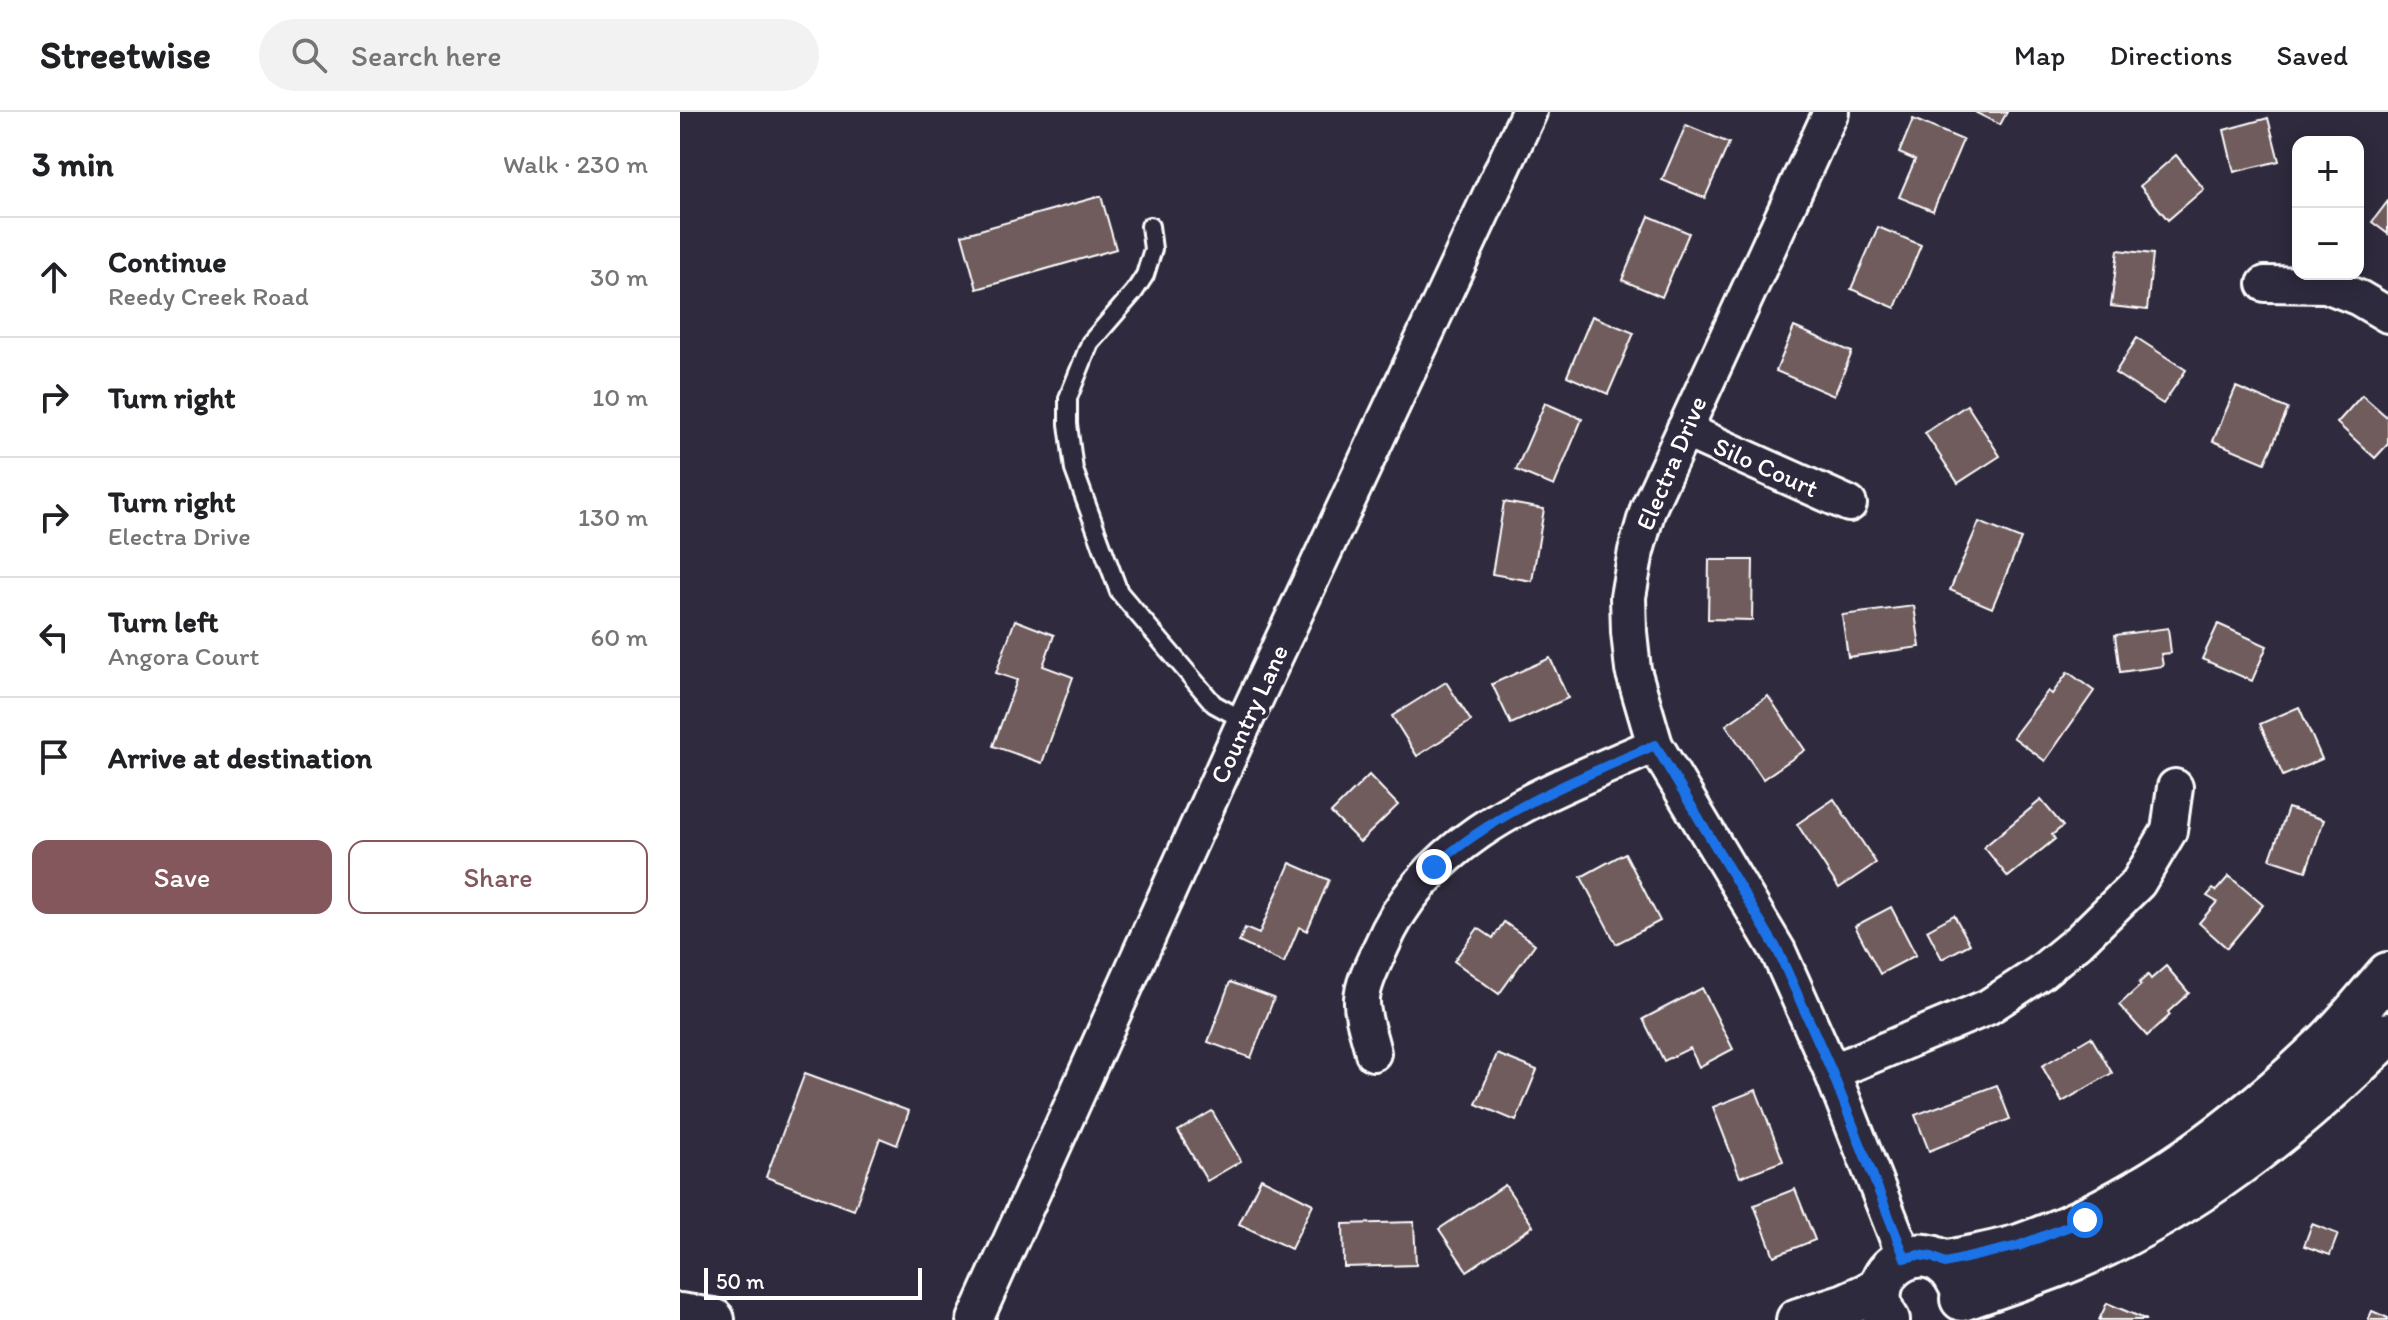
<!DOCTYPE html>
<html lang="en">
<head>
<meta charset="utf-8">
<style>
	:root { --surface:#fff; --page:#f2f2f2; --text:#202124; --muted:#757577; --line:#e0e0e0; --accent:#84575d }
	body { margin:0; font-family:Itim,sans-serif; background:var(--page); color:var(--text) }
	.controls { position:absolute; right:24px; top:24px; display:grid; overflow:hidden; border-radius:16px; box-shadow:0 4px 20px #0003 }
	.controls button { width:72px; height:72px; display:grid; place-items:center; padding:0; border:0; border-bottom:2px solid var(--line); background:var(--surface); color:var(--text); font:40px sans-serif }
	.scale { position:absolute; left:24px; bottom:20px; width:218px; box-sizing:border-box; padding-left:8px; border:4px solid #fff; border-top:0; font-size:22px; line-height:28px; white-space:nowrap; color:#fff; -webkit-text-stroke:6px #2f2a3d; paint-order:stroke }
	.stop { position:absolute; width:24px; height:24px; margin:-18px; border:6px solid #1a73e8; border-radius:50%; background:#fff }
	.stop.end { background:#1a73e8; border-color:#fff; box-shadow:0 2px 8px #0008 }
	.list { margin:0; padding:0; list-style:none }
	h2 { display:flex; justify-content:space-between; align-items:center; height:104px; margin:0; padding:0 32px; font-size:34px }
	h2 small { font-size:26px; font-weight:400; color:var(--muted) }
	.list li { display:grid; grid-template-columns:52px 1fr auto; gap:24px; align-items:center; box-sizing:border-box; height:120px; padding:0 32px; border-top:2px solid var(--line) }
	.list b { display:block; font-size:30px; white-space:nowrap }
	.list p { margin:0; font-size:26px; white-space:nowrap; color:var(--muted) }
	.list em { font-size:26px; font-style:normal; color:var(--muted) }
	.actions { display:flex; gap:16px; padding:24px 32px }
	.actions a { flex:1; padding:18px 0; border:2px solid var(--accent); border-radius:16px; text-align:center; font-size:28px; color:var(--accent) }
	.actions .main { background:var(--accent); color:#fff }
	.icon { flex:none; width:44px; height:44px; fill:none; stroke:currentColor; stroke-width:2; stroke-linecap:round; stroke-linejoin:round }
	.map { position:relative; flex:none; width:1708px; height:1208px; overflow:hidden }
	header { display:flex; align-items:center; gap:48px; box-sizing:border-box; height:112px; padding:0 40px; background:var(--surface); border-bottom:2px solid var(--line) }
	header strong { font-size:38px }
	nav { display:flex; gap:44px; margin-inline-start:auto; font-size:28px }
	.search { width:560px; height:72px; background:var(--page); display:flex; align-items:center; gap:20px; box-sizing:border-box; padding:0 28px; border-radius:44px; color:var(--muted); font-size:30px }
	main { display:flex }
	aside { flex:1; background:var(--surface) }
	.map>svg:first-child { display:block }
	.building { fill:#705c5d; stroke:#fff; stroke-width:2 }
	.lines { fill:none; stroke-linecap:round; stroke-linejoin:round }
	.service-casing { stroke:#fff; stroke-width:22 }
	.minor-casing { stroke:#fff; stroke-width:40 }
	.tertiary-casing { stroke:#fff; stroke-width:48 }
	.service { stroke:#2f2a3d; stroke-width:16 }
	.minor { stroke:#2f2a3d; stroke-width:34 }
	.tertiary { stroke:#2f2a3d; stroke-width:42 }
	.route { stroke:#1a73e8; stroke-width:10 }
	.labels { text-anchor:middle; stroke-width:8; stroke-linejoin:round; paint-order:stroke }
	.street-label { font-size:26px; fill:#fff; stroke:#2f2a3d }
</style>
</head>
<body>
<header>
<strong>Streetwise</strong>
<div class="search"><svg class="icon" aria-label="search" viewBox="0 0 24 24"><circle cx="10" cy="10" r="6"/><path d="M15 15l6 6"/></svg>Search here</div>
<nav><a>Map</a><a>Directions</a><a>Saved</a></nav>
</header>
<main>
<aside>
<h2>3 min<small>Walk · 230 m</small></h2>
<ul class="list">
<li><svg class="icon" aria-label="ahead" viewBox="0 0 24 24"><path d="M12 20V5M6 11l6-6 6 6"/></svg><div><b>Continue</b><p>Reedy Creek Road</p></div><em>30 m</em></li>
<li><svg class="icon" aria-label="right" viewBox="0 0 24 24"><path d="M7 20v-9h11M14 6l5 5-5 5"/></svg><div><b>Turn right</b></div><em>10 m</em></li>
<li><svg class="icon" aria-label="right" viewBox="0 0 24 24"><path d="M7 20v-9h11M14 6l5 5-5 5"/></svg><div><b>Turn right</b><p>Electra Drive</p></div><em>130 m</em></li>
<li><svg class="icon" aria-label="left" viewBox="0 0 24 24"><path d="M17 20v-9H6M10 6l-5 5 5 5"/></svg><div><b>Turn left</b><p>Angora Court</p></div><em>60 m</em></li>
<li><svg class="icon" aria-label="arrive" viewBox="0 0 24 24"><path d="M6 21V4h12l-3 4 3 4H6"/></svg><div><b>Arrive at destination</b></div></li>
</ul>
<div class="actions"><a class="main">Save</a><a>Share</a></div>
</aside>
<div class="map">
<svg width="1708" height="1208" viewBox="0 0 1708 1208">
	<rect width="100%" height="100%" fill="#2f2a3d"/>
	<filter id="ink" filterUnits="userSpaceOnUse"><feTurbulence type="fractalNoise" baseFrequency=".0125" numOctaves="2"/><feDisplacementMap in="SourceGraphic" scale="16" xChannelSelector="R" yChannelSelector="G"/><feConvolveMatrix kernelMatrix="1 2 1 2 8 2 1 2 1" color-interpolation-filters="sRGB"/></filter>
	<g filter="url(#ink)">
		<g class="building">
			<polygon points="1295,0 1327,0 1320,13"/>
			<polygon points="1588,6 1599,49 1554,60 1544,18"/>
			<polygon points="1233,7 1283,28 1253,99 1219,85 1235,48 1219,41"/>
			<polygon points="1006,13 1049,31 1025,86 982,68"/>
			<polygon points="1496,43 1524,77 1488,108 1460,74"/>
			<polygon points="421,84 436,137 297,177 282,123"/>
			<polygon points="1708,89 1708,122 1692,110"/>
			<polygon points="969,104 1009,121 982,185 942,168"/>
			<polygon points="1198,115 1241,133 1215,196 1171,177"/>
			<polygon points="1438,138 1473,142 1467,198 1431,194"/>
			<polygon points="912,204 954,221 928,282 887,264"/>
			<polygon points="1114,215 1172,240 1154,284 1096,259"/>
			<polygon points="1457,226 1506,258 1483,292 1435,261"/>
			<polygon points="1556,275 1608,297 1585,351 1533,329"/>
			<polygon points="1682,283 1708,306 1708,332 1695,346 1657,311"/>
			<polygon points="865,291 902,307 874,374 836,358"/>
			<polygon points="1287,293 1320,344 1278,371 1245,321"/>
			<polygon points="824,390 864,397 852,469 812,462"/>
			<polygon points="1299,410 1341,427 1312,496 1270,478"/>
			<polygon points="1029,448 1073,448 1072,508 1028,507"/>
			<polygon points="1234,494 1240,535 1168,545 1162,503"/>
			<polygon points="335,508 374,523 363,554 393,565 362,651 313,634 337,568 316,561"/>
			<polygon points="1538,512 1587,534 1572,569 1522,547"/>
			<polygon points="1488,516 1491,541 1481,542 1483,554 1440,560 1435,523"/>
			<polygon points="870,546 888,586 831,612 812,572"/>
			<polygon points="1388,560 1414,579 1365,649 1333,625 1368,579 1372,582"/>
			<polygon points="766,570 791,609 737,644 712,604"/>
			<polygon points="1088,584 1125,638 1083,667 1046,613"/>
			<polygon points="1619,595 1642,647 1603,664 1580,612"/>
			<polygon points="689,663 718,693 680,730 651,701"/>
			<polygon points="1154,687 1196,751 1159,776 1117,712"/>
			<polygon points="1361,688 1383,714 1372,723 1375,727 1328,765 1304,735"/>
			<polygon points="1608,696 1644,708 1626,759 1590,747"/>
			<polygon points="945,741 980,809 936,832 901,765"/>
			<polygon points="610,751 649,768 627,819 619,815 604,851 559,830 565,816 579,822"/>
			<polygon points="1549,764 1583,793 1547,836 1519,811 1537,790 1527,784 1533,777 1536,779"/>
			<polygon points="1211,795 1236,843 1200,862 1175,814"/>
			<polygon points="1274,803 1290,832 1262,847 1247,818"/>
			<polygon points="824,810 855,832 819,882 774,849 798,816 813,826"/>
			<polygon points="1486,854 1509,881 1488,900 1490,903 1467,924 1439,893 1461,873 1459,871 1468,863 1471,867"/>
			<polygon points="550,870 594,886 571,946 528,930"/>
			<polygon points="1022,876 1053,937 1019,955 1010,936 984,949 963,907"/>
			<polygon points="1411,925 1432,961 1382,990 1362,954"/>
			<polygon points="817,942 857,958 836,1009 796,992"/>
			<polygon points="125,961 229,999 217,1033 200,1026 174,1098 86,1065"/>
			<polygon points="1317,973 1330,1007 1249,1039 1235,1003"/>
			<polygon points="1076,978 1103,1049 1060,1065 1033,995"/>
			<polygon points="532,999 561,1049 527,1069 498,1019"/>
			<polygon points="581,1066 633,1092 611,1137 559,1112"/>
			<polygon points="825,1073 853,1114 787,1159 759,1117"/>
			<polygon points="1115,1077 1135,1128 1094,1144 1074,1093"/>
			<polygon points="734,1110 736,1153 664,1155 663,1112"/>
			<polygon points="1632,1112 1658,1122 1650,1143 1624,1134"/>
			<polygon points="1427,1191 1467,1208 1419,1208"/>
			<polygon points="1692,1199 1708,1206 1708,1208 1688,1208"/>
		</g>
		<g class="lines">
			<defs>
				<polyline id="service" points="470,114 473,137 465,163 454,180 410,231 388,286 388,312 394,358 439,480 534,592 565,609"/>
				<g id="minor">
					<polyline points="1151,0 968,397 956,439 948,485 949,520 953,558 975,633 1098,839 1152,960 1225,1146"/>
					<polyline points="1585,172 1646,173 1679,186 1708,203"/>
					<polyline points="1004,318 1169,392"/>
					<path d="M693,941c-3,-16 -12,-37 -11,-54 1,-17 12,-37 19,-52 49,-116 167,-154 274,-202"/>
					<polyline points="1152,960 1308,895 1360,861 1399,829 1458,771 1489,719 1495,675"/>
					<polyline points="295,1208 565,609 849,0"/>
				</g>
				<g id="tertiary">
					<path d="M1265,1151c25,-6 52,-10 77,-18 116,-41 218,-117 306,-203 21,-21 40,-45 60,-68"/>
					<path d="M1282,1187c48,-17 97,-32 143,-54 107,-52 199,-127 283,-211"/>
					<polyline points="0,1203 33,1208"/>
					<polyline points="1118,1208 1165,1193 1200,1177"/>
					<path d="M1208,1208c-34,-47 44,-98 72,-35"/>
				</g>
			</defs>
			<use href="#service" class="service-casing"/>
			<use href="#minor" class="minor-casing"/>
			<use href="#tertiary" class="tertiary-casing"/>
			<use href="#service" class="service"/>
			<use href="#minor" class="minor"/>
			<use href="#tertiary" class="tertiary"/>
		</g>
	</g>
	<g class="lines" filter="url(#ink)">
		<path class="route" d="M754,755c63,-57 144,-88 221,-122l123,206 54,121 73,186 13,-3 14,2 13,6 73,-17 67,-26"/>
	</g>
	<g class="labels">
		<g class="street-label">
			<text transform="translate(991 351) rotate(-67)" y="9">Electra Drive</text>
			<text transform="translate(1086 355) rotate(24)" y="9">Silo Court</text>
			<text transform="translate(569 602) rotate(-65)" y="9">Country Lane</text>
		</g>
	</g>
</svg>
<div class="controls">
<button>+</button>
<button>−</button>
</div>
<div class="scale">50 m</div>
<div class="stop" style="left:1405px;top:1108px"></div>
<div class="stop end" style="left:754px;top:755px"></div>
</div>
</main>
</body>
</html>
